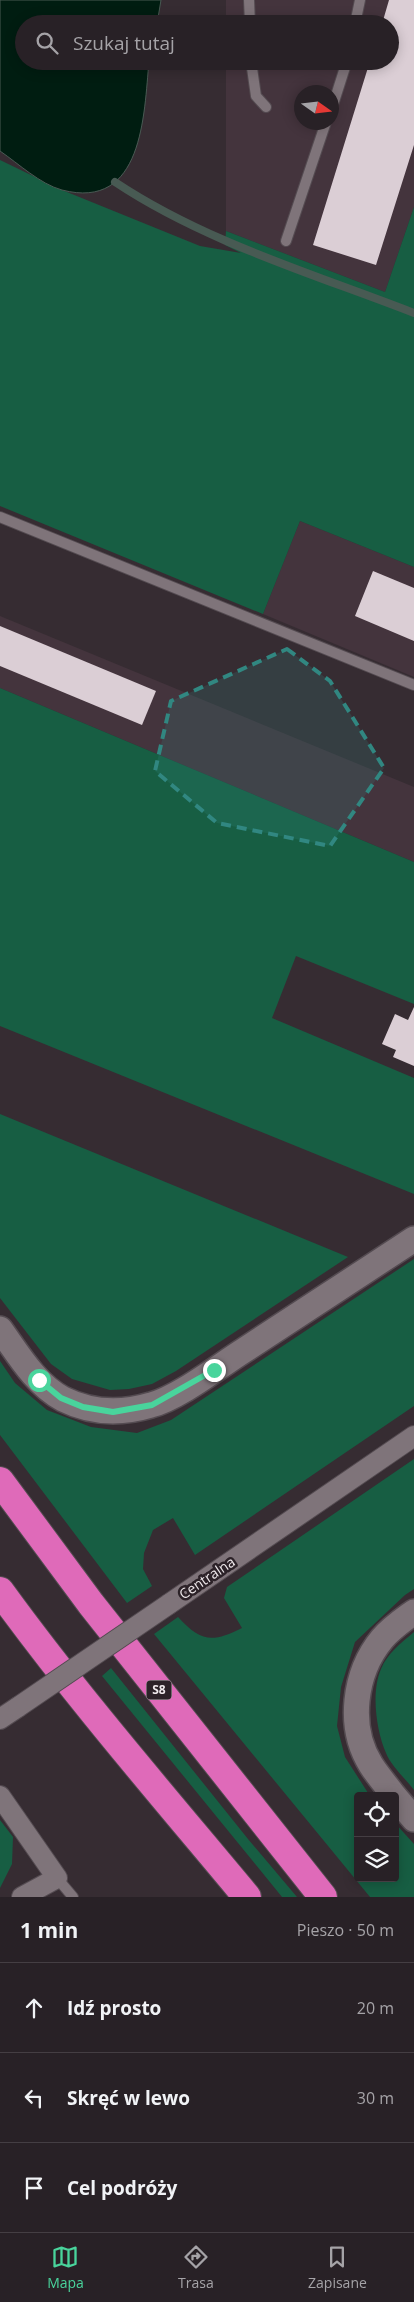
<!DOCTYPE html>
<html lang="pl">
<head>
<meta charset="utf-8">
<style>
	:root { --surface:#282126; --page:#342e32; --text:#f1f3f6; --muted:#a5a3a7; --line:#443e43; --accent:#49d49c }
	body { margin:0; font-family:"Open Sans",sans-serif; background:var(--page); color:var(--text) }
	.controls { position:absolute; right:15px; bottom:15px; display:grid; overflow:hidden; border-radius:5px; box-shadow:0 2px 12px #0003 }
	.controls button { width:45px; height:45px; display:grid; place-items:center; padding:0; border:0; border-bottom:1px solid var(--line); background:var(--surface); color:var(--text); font:25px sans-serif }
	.compass { position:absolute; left:294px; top:85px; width:45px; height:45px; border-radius:50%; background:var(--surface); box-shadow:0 2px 12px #0003; rotate:104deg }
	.stop { position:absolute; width:15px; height:15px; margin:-11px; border:4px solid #49d49c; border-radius:50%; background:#fff }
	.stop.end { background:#49d49c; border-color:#fff; box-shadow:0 1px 5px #0008 }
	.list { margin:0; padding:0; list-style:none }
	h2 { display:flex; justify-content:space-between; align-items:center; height:65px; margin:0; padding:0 20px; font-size:21px }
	h2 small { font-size:16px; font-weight:400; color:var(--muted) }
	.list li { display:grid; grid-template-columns:32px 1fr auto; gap:15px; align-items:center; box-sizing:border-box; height:90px; padding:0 20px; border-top:1px solid var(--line) }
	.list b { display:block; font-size:19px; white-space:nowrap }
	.list em { font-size:16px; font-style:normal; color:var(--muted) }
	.icon { flex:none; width:28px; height:28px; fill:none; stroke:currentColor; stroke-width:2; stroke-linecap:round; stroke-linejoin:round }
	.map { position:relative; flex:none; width:414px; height:1897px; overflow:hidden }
	.search { position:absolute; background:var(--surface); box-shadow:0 2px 12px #0003; left:15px; right:15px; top:15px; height:55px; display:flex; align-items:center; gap:12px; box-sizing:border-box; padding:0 18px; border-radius:28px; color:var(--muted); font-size:19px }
	.sheet { height:335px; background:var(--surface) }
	nav { display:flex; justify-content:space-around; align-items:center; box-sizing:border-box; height:70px; border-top:1px solid var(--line); background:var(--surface); font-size:14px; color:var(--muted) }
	nav a { display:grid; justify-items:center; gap:2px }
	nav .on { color:var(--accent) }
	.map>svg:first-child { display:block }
	.built { fill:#44343d; fill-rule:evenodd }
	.green { fill:#175e43 }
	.water { fill:#001d11; stroke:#485a53 }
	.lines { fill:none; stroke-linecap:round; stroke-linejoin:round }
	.stream { stroke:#485a53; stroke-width:8 }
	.building { fill:#dbced5 }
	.service-casing { stroke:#544b51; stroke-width:12 }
	.minor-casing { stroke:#544b51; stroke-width:22 }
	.tertiary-casing { stroke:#544b51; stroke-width:28 }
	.motorway-casing { stroke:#544b51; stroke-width:30 }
	.service { stroke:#7f747a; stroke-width:10 }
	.minor { stroke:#7f747a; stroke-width:20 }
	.tertiary { stroke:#7f747a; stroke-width:25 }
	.motorway { stroke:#df6ab9; stroke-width:28 }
	.minor-bridge-casing { stroke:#544b51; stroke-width:22; stroke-linecap:butt }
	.minor-bridge { stroke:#7f747a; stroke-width:20 }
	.route { stroke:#49d49c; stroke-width:6 }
	.marked { fill:#318781; fill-opacity:0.2; stroke:#318781; stroke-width:4; stroke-dasharray:10 6; stroke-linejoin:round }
	.labels { text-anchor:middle; stroke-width:5; stroke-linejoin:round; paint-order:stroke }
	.shield { fill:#2c2228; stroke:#b4adb1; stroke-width:1 }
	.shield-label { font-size:12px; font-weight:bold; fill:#efe9ec }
	.street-label { font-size:14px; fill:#efe9ec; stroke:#2c2228 }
</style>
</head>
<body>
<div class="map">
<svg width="414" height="1897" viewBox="0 0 414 1897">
	<rect width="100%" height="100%" fill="#362c32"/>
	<g class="built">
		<path d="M226,0h188v207l-29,85 -159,-61v-170h164v-37h-164zM302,92h30v30h-30z"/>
		<polygon points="300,521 414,567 414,677 263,614"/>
		<polygon points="0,616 414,787 414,862 0,688"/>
	</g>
	<g class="green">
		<polygon points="0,160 62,190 200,246 241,253 225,245 226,231 385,292 414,207 414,567 300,521 263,614 0,506"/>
		<polygon points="0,688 414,862 414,1004 296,956 272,1018 414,1078 414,1194 0,1026"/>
		<polygon points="0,1114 348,1257 176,1371 152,1384 129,1389 110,1390 72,1379 51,1364 0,1298"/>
		<polygon points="414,1259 414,1406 195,1555 173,1518 153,1530 144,1553 143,1569 152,1586 127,1603 0,1435 0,1361 15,1383 47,1410 91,1427 137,1433 171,1420"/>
		<path d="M414,1459v130l-9,6 -50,47 -14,45 -4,39 8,31 25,39h-12v82h37v-55l19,21v53h-44l-216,-263 24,-17c23,25 34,26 64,11l-18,-30 3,-11z"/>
		<path d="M414,1632v158c-9,-12 -23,-24 -28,-37 -10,-23 -15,-61 -5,-84 6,-15 20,-26 33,-37z"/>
		<polygon points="111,1668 248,1839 297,1897 282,1897 102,1676"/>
		<polygon points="0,1820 13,1837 12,1864 0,1888"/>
	</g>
	<path class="water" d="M0,0h161l-4,24h-133v37h125c-5,54 -6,150 -87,129 -22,-6 -43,-26 -62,-39z"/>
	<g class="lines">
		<path class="stream" d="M115,182c90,60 199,92 299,131"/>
	</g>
	<g class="building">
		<polygon points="389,0 414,0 414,145 376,265 313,245 370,61 390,61 390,24 382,24"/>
		<polygon points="373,571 414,588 414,641 355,616"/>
		<polygon points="0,626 156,691 142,725 0,666"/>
		<polygon points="414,1007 414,1066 393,1057 396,1050 382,1044 395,1014 408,1020"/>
	</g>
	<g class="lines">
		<defs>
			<g id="service">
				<polyline points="249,0 250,24"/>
				<polyline points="355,24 360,0"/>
				<polyline points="251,61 256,96 266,107"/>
				<polyline points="332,108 347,61"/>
				<polyline points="286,241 326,122"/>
				<polyline points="0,517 414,685"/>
				<polyline points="57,1878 73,1897"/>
			</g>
			<g id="minor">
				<polyline points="169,1604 414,1436"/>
				<polyline points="0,1719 18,1707"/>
				<polyline points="0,1796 57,1878 22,1897"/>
			</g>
			<g id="tertiary">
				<path d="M0,1329c18,25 35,55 63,70 28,14 58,15 88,6 27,-7 67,-38 92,-54 57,-37 114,-75 171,-112"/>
				<path d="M394,1796c-7,-10 -16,-20 -23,-31 -24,-38 -17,-92 11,-126 9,-11 21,-19 32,-27"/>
				<polyline points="395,1797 414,1819"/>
			</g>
			<g id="motorway">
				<polyline points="0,1481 91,1604 323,1897"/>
				<path d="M0,1591c77,106 163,205 247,306"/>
			</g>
		</defs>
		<use href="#service" class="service-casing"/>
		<use href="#minor" class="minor-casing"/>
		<use href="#tertiary" class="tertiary-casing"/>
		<use href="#motorway" class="motorway-casing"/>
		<use href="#service" class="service"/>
		<use href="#minor" class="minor"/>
		<use href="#tertiary" class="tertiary"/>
		<use href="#motorway" class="motorway"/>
		<defs>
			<polyline id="minor-bridge" points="18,1707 169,1604"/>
		</defs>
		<use href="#minor-bridge" class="minor-bridge-casing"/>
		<use href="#minor-bridge" class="minor-bridge"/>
	</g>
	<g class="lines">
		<polyline class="route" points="39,1380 61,1398 83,1407 113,1412 152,1405 214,1370"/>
	</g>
	<path class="marked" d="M287,649l43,32 54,87 -54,78 -113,-23 -62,-52 16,-70z"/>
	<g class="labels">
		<rect class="shield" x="146.5" y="1680.5" width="25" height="19" rx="4"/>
		<g class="shield-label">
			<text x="159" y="1694">S8</text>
		</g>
		<g class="street-label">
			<text transform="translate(207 1578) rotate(-34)" y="5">Centralna</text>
		</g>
	</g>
</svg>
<div class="controls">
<button><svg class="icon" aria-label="locate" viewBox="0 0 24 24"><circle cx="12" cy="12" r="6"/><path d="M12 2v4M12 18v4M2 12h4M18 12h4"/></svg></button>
<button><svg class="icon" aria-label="layers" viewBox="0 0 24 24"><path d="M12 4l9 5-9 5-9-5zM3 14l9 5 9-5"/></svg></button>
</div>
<svg class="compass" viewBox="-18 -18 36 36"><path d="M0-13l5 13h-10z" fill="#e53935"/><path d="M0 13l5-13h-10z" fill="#a5a3a7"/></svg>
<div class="stop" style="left:39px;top:1380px"></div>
<div class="stop end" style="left:214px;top:1370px"></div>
<div class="search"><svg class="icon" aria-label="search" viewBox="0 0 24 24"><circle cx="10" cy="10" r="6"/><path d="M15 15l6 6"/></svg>Szukaj tutaj</div>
</div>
<section class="sheet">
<h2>1 min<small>Pieszo · 50 m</small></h2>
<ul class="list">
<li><svg class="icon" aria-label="ahead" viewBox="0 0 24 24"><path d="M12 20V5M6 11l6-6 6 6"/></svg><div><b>Idź prosto</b></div><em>20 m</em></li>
<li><svg class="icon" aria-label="left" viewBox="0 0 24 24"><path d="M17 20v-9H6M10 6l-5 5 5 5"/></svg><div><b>Skręć w lewo</b></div><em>30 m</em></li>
<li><svg class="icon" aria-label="arrive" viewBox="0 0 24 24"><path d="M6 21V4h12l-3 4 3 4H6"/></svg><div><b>Cel podróży</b></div></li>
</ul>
</section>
<nav>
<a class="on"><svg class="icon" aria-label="map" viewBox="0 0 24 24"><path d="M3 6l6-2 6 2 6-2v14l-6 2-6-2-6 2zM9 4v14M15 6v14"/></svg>Mapa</a>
<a><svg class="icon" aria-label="directions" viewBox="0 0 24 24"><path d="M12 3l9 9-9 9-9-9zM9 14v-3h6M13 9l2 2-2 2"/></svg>Trasa</a>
<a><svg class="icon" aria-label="saved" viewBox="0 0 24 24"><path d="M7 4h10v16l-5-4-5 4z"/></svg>Zapisane</a>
</nav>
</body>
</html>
